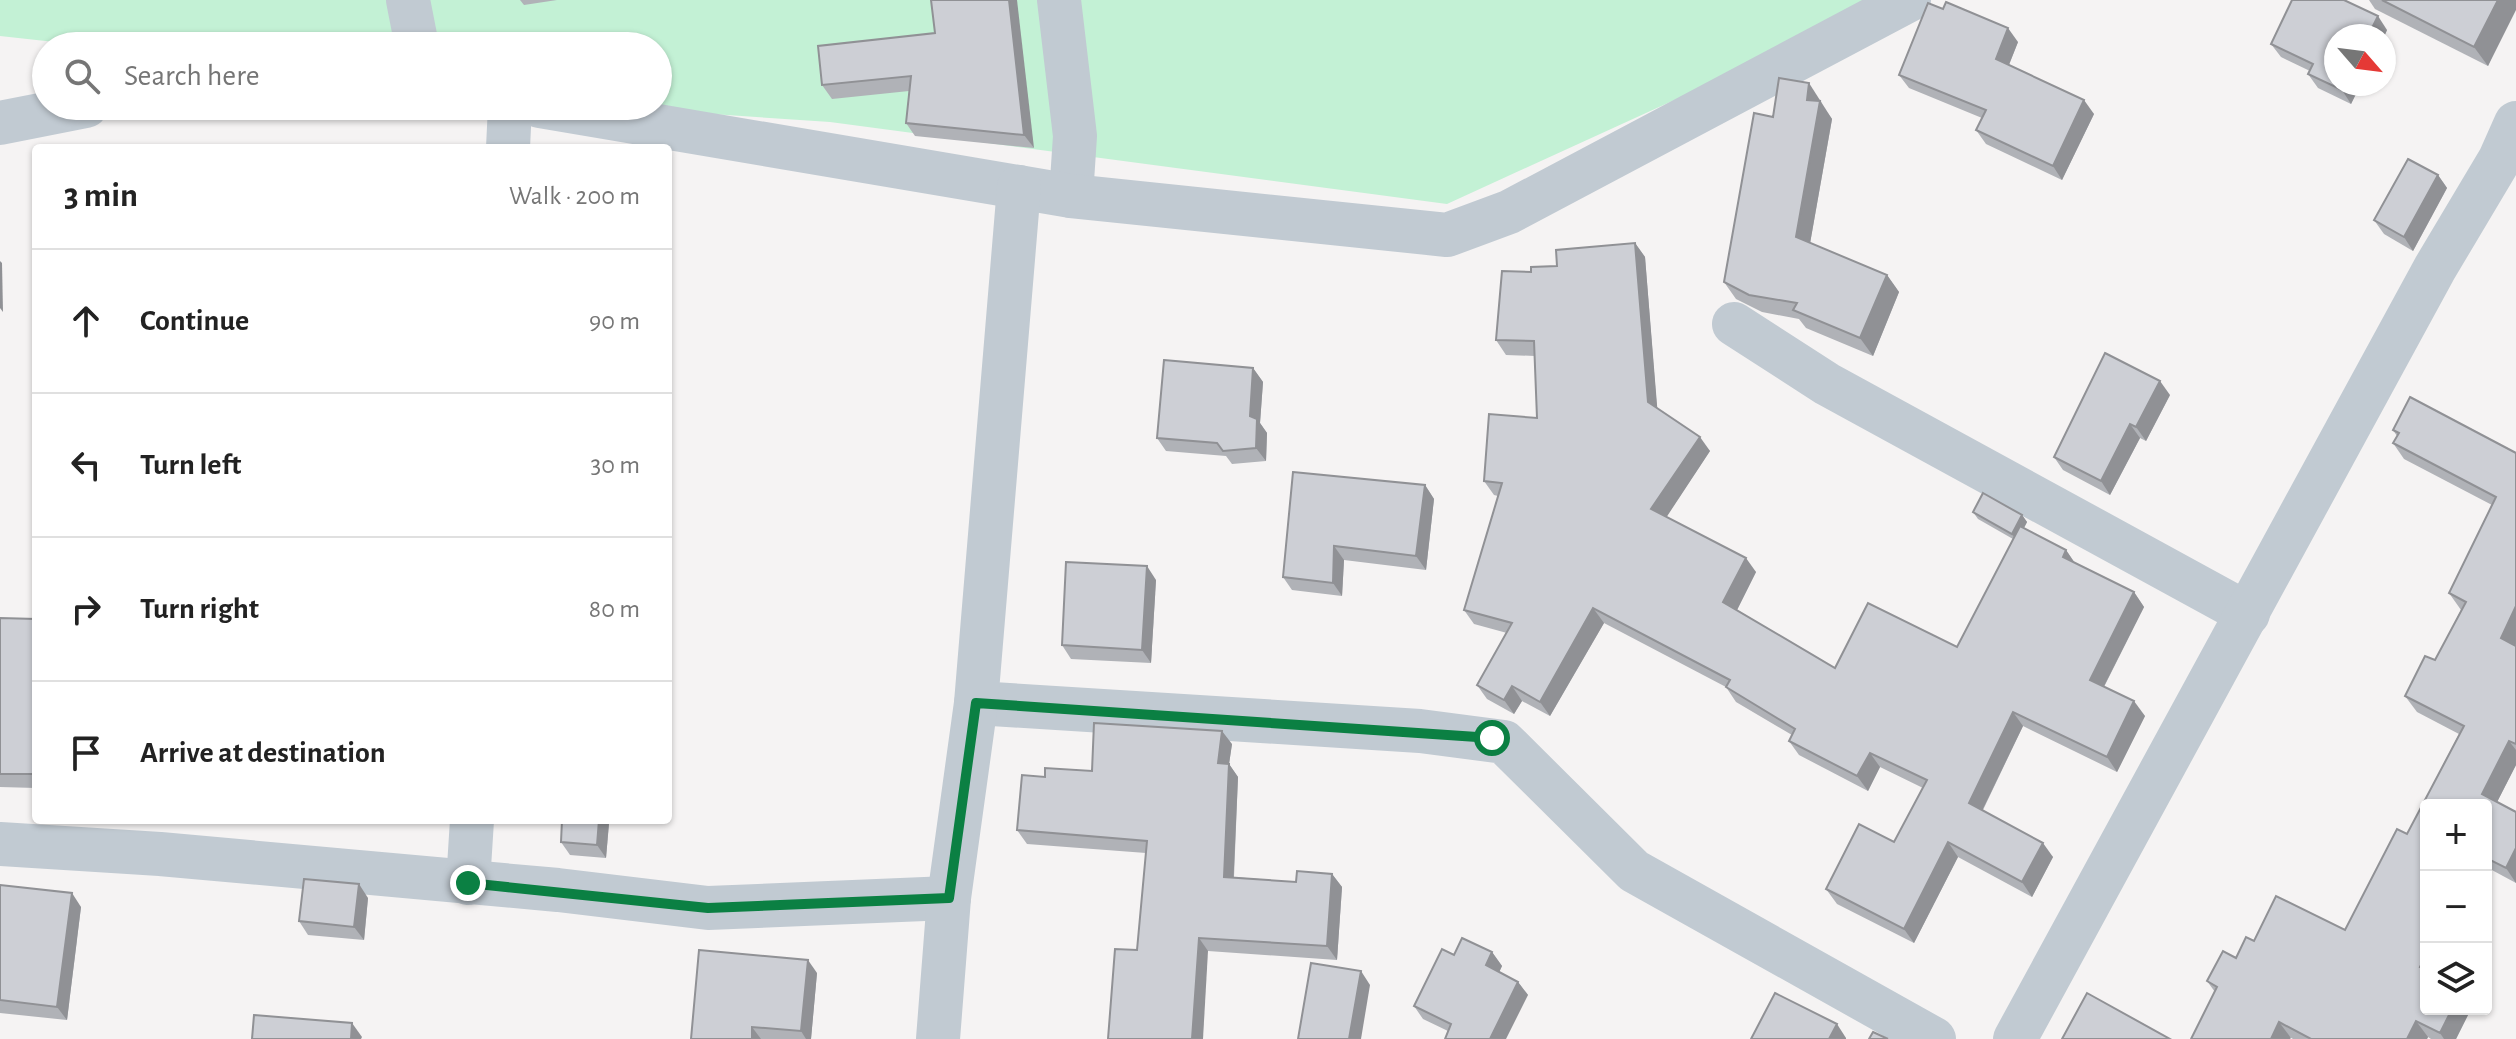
<!DOCTYPE html>
<html lang="en">
<head>
<meta charset="utf-8">
<style>
	:root { --surface:#fff; --page:#f6f6f6; --text:#222; --muted:#767676; --line:#e0e0e0 }
	body { margin:0; font-family:"Alegreya Sans",sans-serif; background:var(--page); color:var(--text) }
	.controls { position:absolute; right:24px; bottom:24px; display:grid; overflow:hidden; border-radius:8px; box-shadow:0 2px 6px #0004 }
	.controls button { width:72px; height:72px; display:grid; place-items:center; padding:0; border:0; border-bottom:2px solid var(--line); background:var(--surface); color:var(--text); font:40px sans-serif }
	.compass { position:absolute; left:2324px; top:24px; width:72px; height:72px; border-radius:50%; background:var(--surface); box-shadow:0 2px 6px #0004; rotate:118deg }
	.stop { position:absolute; width:24px; height:24px; margin:-18px; border:6px solid #0b8043; border-radius:50%; background:#fff }
	.stop.end { background:#0b8043; border-color:#fff; box-shadow:0 2px 8px #0008 }
	.list { margin:0; padding:0; list-style:none }
	h2 { display:flex; justify-content:space-between; align-items:center; height:104px; margin:0; padding:0 32px; font-size:34px }
	h2 small { font-size:26px; font-weight:400; color:var(--muted) }
	.list li { display:grid; grid-template-columns:52px 1fr auto; gap:24px; align-items:center; box-sizing:border-box; height:144px; padding:0 32px; border-top:2px solid var(--line) }
	.list b { display:block; font-size:30px; white-space:nowrap }
	.list em { font-size:26px; font-style:normal; color:var(--muted) }
	.icon { flex:none; width:44px; height:44px; fill:none; stroke:currentColor; stroke-width:2; stroke-linecap:round; stroke-linejoin:round }
	.map { position:relative; flex:none; width:2516px; height:1039px; overflow:hidden }
	.search { position:absolute; background:var(--surface); box-shadow:0 2px 6px #0004; left:32px; top:32px; width:640px; height:88px; display:flex; align-items:center; gap:20px; box-sizing:border-box; padding:0 28px; border-radius:44px; color:var(--muted); font-size:30px }
	.panel { position:absolute; background:var(--surface); box-shadow:0 2px 6px #0004; left:32px; top:144px; width:640px; height:680px; border-radius:8px }
	.map>svg:first-child { display:block }
	.green { fill:#c3f1d5 }
	.lines { fill:none; stroke-linecap:round; stroke-linejoin:round }
	.minor { stroke:#c1cad2; stroke-width:44 }
	.wall { fill:#b0b2b7 }
	.shaded-wall { fill:#909195 }
	.building { fill:#cdcfd5; stroke:#909195; stroke-width:2 }
	.route { stroke:#0b8043; stroke-width:10 }
</style>
</head>
<body>
<div class="map">
<svg width="2516" height="1039" viewBox="0 0 2516 1039">
	<rect width="100%" height="100%" fill="#f5f3f3"/>
	<polygon class="green" points="0,0 1893,0 1447,204 830,122 592,106 658,106 658,46 91,46 0,36"/>
	<g class="lines">
		<g class="minor">
			<polyline points="408,0 417,46"/>
			<polyline points="1059,0 1075,136 1071,196"/>
			<polyline points="540,106 1071,196 1447,235 1509,212 1909,0"/>
			<polyline points="0,123 86,106"/>
			<polyline points="508,148 510,106"/>
			<polyline points="1734,324 1827,384 2248,614"/>
			<polyline points="976,703 1420,731 1504,742 1634,871 1934,1039"/>
			<polyline points="0,844 160,854 558,890 708,908 949,898"/>
			<polyline points="468,883 472,820"/>
			<polyline points="938,1039 949,898 976,703 1019,187"/>
			<polyline points="2015,1039 2435,268 2500,159 2516,123"/>
		</g>
	</g>
	<g class="wall">
		<polygon points="520,0 557,0 524,5"/>
		<polygon points="931,0 1034,148 915,136 906,123 909,91 832,99 822,85 935,33"/>
		<polygon points="2369,0 2516,0 2488,66 2375,9"/>
		<polygon points="2387,30 2351,104 2318,88 2308,74 2310,71 2281,57 2271,44"/>
		<polygon points="2018,42 2009,65 2094,114 2062,180 1986,144 1976,130 1982,118 1909,88 1899,75"/>
		<polygon points="1822,101 1821,104 1832,119 1810,243 1887,275 1899,292 1873,356 1806,328 1799,319 1762,312 1736,299 1724,282"/>
		<polygon points="2438,175 2447,188 2413,251 2384,234 2374,220"/>
		<polygon points="1635,243 1645,257 1657,409 1710,451 1666,517 1756,572 1737,610 1835,668 1957,647 2013,539 1978,519 1973,512 2022,515 2027,522 2024,528 2066,550 2075,563 2134,592 2144,607 2104,687 2145,716 2117,772 2023,726 1983,810 2053,857 2032,897 1958,857 1914,943 1837,904 1826,889 1894,842 1923,788 1880,767 1868,791 1799,755 1789,741 1792,735 1736,702 1726,687 1604,623 1550,716 1522,701 1514,714 1487,699 1477,685 1507,633 1474,624 1464,610 1498,496 1494,495 1484,481 1537,418 1535,356 1506,355 1496,340 1557,266"/>
		<polygon points="1253,368 1263,382 1260,423 1267,433 1266,461 1232,464 1226,456 1166,451 1157,438"/>
		<polygon points="2170,395 2146,441 2140,438 2110,495 2063,470 2054,457"/>
		<polygon points="2393,430 2516,453 2516,765 2497,802 2516,812 2516,883 2490,869 2486,876 2486,805 2426,805 2426,1009 2471,1009 2456,1039 2431,1039 2428,1037 2427,1039 2293,1039 2215,992 2207,981 2236,958 2254,941 2345,930 2407,834 2459,734 2417,712 2405,696 2435,660 2461,610 2449,593 2492,505 2404,459 2393,443 2397,436"/>
		<polygon points="1425,485 1434,499 1426,570 1344,560 1342,596 1292,590 1283,577"/>
		<polygon points="1156,580 1151,663 1071,659 1062,645"/>
		<polygon points="0,618 36,619 36,788 0,787"/>
		<polygon points="1232,744 1229,764 1238,777 1234,877 1296,882 1332,874 1342,887 1337,960 1208,951 1137,950 1146,853 1027,844 1017,830 1045,777 1092,771"/>
		<polygon points="562,820 607,820 609,823 606,858 570,855 561,842"/>
		<polygon points="0,885 81,907 67,1020 0,1013"/>
		<polygon points="368,898 364,940 308,935 299,921"/>
		<polygon points="1492,952 1502,966 1499,972 1518,982 1528,995 1448,1031 1423,1019 1414,1006 1454,955"/>
		<polygon points="817,973 811,1039 691,1039"/>
	</g>
	<g class="shaded-wall">
		<polygon points="1009,0 1017,0 1034,148 1024,135"/>
		<polygon points="2498,0 2516,0 2516,10 2488,66 2474,47"/>
		<polygon points="2378,16 2387,30 2384,37 2368,36"/>
		<polygon points="2008,28 2018,42 2006,72 1996,59"/>
		<polygon points="1809,83 1832,119 1808,255 1796,237 1807,100"/>
		<polygon points="2345,84 2361,84 2351,104 2342,90"/>
		<polygon points="2084,100 2094,114 2062,180 2053,166"/>
		<polygon points="2438,175 2447,188 2413,251 2404,237"/>
		<polygon points="1635,243 1645,257 1658,417 1648,402"/>
		<polygon points="0,261 2,263 3,312 0,308"/>
		<polygon points="1887,275 1899,292 1873,356 1860,338"/>
		<polygon points="1253,368 1263,382 1260,423 1267,433 1266,461 1256,448 1250,416"/>
		<polygon points="2160,381 2170,395 2146,441 2136,427"/>
		<polygon points="2130,424 2140,438 2110,495 2101,481"/>
		<polygon points="1700,437 1710,451 1662,524 1651,509"/>
		<polygon points="1425,485 1434,499 1426,570 1416,556"/>
		<polygon points="2022,515 2027,522 2017,541 2012,534"/>
		<polygon points="1334,546 1344,560 1342,596 1333,583"/>
		<polygon points="2066,550 2076,565 2063,557"/>
		<polygon points="1746,558 1756,572 1734,616 1723,602"/>
		<polygon points="1147,566 1156,580 1151,663 1142,650"/>
		<polygon points="2134,592 2144,607 2100,694 2090,680"/>
		<polygon points="2516,606 2516,645 2501,638"/>
		<polygon points="1593,608 1604,623 1550,716 1540,702"/>
		<polygon points="1512,686 1522,701 1514,714 1504,700"/>
		<polygon points="2134,701 2145,716 2117,772 2107,757"/>
		<polygon points="2013,712 2023,726 1979,817 1969,803"/>
		<polygon points="1222,731 1232,744 1229,764 1238,777 1233,890 1224,877 1218,763"/>
		<polygon points="2509,741 2516,750 2516,765 2493,810 2482,794"/>
		<polygon points="1870,753 1880,767 1868,791 1857,776"/>
		<polygon points="599,820 607,820 609,823 606,858 597,845"/>
		<polygon points="1948,842 1958,857 1914,943 1904,929"/>
		<polygon points="2043,843 2053,857 2032,897 2022,882"/>
		<polygon points="2516,848 2516,883 2506,868"/>
		<polygon points="2486,864 2490,869 2486,876"/>
		<polygon points="1332,874 1342,887 1337,960 1327,946"/>
		<polygon points="359,884 368,898 364,940 354,927"/>
		<polygon points="72,893 81,907 67,1020 57,1007"/>
		<polygon points="1199,938 1208,951 1203,1039 1192,1039"/>
		<polygon points="1492,952 1502,966 1496,979 1486,965"/>
		<polygon points="2426,955 2426,975 2420,967"/>
		<polygon points="808,960 817,973 811,1039 806,1039 801,1031"/>
		<polygon points="1361,971 1370,985 1361,1039 1349,1039"/>
		<polygon points="1518,982 1528,995 1506,1039 1490,1039"/>
		<polygon points="2452,1009 2471,1009 2456,1039 2444,1039 2440,1033"/>
		<polygon points="2416,1021 2428,1037 2427,1039 2407,1039"/>
		<polygon points="2279,1022 2291,1038 2290,1039 2271,1039"/>
		<polygon points="352,1023 362,1037 361,1039 351,1039"/>
		<polygon points="1837,1024 1846,1038 1846,1039 1829,1039"/>
		<polygon points="752,1027 761,1039 752,1039"/>
	</g>
	<g class="building">
		<polygon points="931,0 1009,0 1024,135 906,123 911,76 822,85 818,46 935,33"/>
		<polygon points="2292,0 2344,0 2378,16 2368,36 2336,36 2336,84 2345,84 2342,90 2308,74 2313,64 2271,44"/>
		<polygon points="2382,0 2498,0 2474,47"/>
		<polygon points="1946,2 2008,28 1996,59 2084,100 2053,166 1976,130 1986,110 1899,75 1928,3 1943,9"/>
		<polygon points="1779,78 1809,83 1807,100 1820,101 1796,237 1887,275 1860,338 1793,310 1797,303 1749,295 1724,282 1754,113 1773,117"/>
		<polygon points="2408,159 2438,175 2404,237 2374,220"/>
		<polygon points="1635,243 1648,402 1700,437 1651,509 1746,558 1723,602 1835,668 1868,603 1957,647 2020,526 2066,550 2063,557 2134,592 2090,680 2134,701 2107,757 2013,712 1969,803 2043,843 2022,882 1948,842 1904,929 1826,889 1859,824 1894,842 1927,780 1870,753 1857,776 1789,741 1795,729 1726,687 1730,680 1593,608 1540,702 1512,686 1504,700 1477,685 1512,623 1464,610 1502,483 1484,481 1489,414 1537,418 1534,341 1496,340 1502,271 1531,272 1531,267 1557,266 1556,250"/>
		<polygon points="2105,353 2160,381 2136,427 2130,424 2101,481 2054,457"/>
		<polygon points="1164,360 1253,368 1250,416 1257,419 1256,448 1223,451 1217,443 1157,438"/>
		<polygon points="2410,397 2516,453 2516,606 2501,638 2516,646 2516,744 2509,741 2482,794 2516,812 2516,848 2506,868 2486,858 2486,805 2426,805 2426,955 2420,967 2426,970 2426,1009 2452,1009 2440,1033 2416,1021 2407,1039 2311,1039 2279,1022 2271,1039 2191,1039 2217,987 2207,981 2223,951 2236,958 2246,937 2254,941 2276,896 2345,930 2397,829 2407,834 2464,726 2405,696 2425,656 2435,660 2466,602 2449,593 2496,497 2393,443 2399,433 2393,430"/>
		<polygon points="1293,472 1425,485 1416,556 1334,546 1333,583 1283,577"/>
		<polygon points="1983,493 2022,515 2012,534 1973,512"/>
		<polygon points="1066,562 1147,566 1142,650 1062,645"/>
		<polygon points="0,618 36,619 36,774 0,774"/>
		<polygon points="1094,723 1222,731 1218,763 1229,764 1224,877 1296,882 1297,871 1332,874 1327,946 1199,938 1192,1039 1108,1039 1115,949 1137,950 1147,841 1017,830 1022,775 1045,777 1045,768 1092,771"/>
		<polygon points="562,820 599,820 597,845 561,842"/>
		<polygon points="304,879 359,884 354,927 299,921"/>
		<polygon points="0,885 72,893 57,1007 0,1000"/>
		<polygon points="1462,938 1492,952 1486,965 1518,982 1490,1039 1445,1039 1451,1024 1414,1006 1442,949 1454,955"/>
		<polygon points="699,950 808,960 801,1031 752,1027 752,1039 691,1039"/>
		<polygon points="1311,963 1361,971 1349,1039 1298,1039"/>
		<polygon points="1775,993 1837,1024 1829,1039 1751,1039"/>
		<polygon points="2087,993 2170,1039 2062,1039"/>
		<polygon points="254,1015 352,1023 351,1039 252,1039"/>
		<polygon points="1873,1032 1888,1039 1869,1039"/>
	</g>
	<g class="lines">
		<polyline class="route" points="468,883 708,908 949,898 976,703 1492,738"/>
	</g>
</svg>
<div class="controls">
<button>+</button>
<button>−</button>
<button><svg class="icon" aria-label="layers" viewBox="0 0 24 24"><path d="M12 4l9 5-9 5-9-5zM3 14l9 5 9-5"/></svg></button>
</div>
<svg class="compass" viewBox="-18 -18 36 36"><path d="M0-13l5 13h-10z" fill="#e53935"/><path d="M0 13l5-13h-10z" fill="#767676"/></svg>
<div class="stop" style="left:1492px;top:738px"></div>
<div class="stop end" style="left:468px;top:883px"></div>
<div class="search"><svg class="icon" aria-label="search" viewBox="0 0 24 24"><circle cx="10" cy="10" r="6"/><path d="M15 15l6 6"/></svg>Search here</div>
<section class="panel">
<h2>3 min<small>Walk · 200 m</small></h2>
<ul class="list">
<li><svg class="icon" aria-label="ahead" viewBox="0 0 24 24"><path d="M12 20V5M6 11l6-6 6 6"/></svg><div><b>Continue</b></div><em>90 m</em></li>
<li><svg class="icon" aria-label="left" viewBox="0 0 24 24"><path d="M17 20v-9H6M10 6l-5 5 5 5"/></svg><div><b>Turn left</b></div><em>30 m</em></li>
<li><svg class="icon" aria-label="right" viewBox="0 0 24 24"><path d="M7 20v-9h11M14 6l5 5-5 5"/></svg><div><b>Turn right</b></div><em>80 m</em></li>
<li><svg class="icon" aria-label="arrive" viewBox="0 0 24 24"><path d="M6 21V4h12l-3 4 3 4H6"/></svg><div><b>Arrive at destination</b></div></li>
</ul>
</section>
</div>
</body>
</html>
